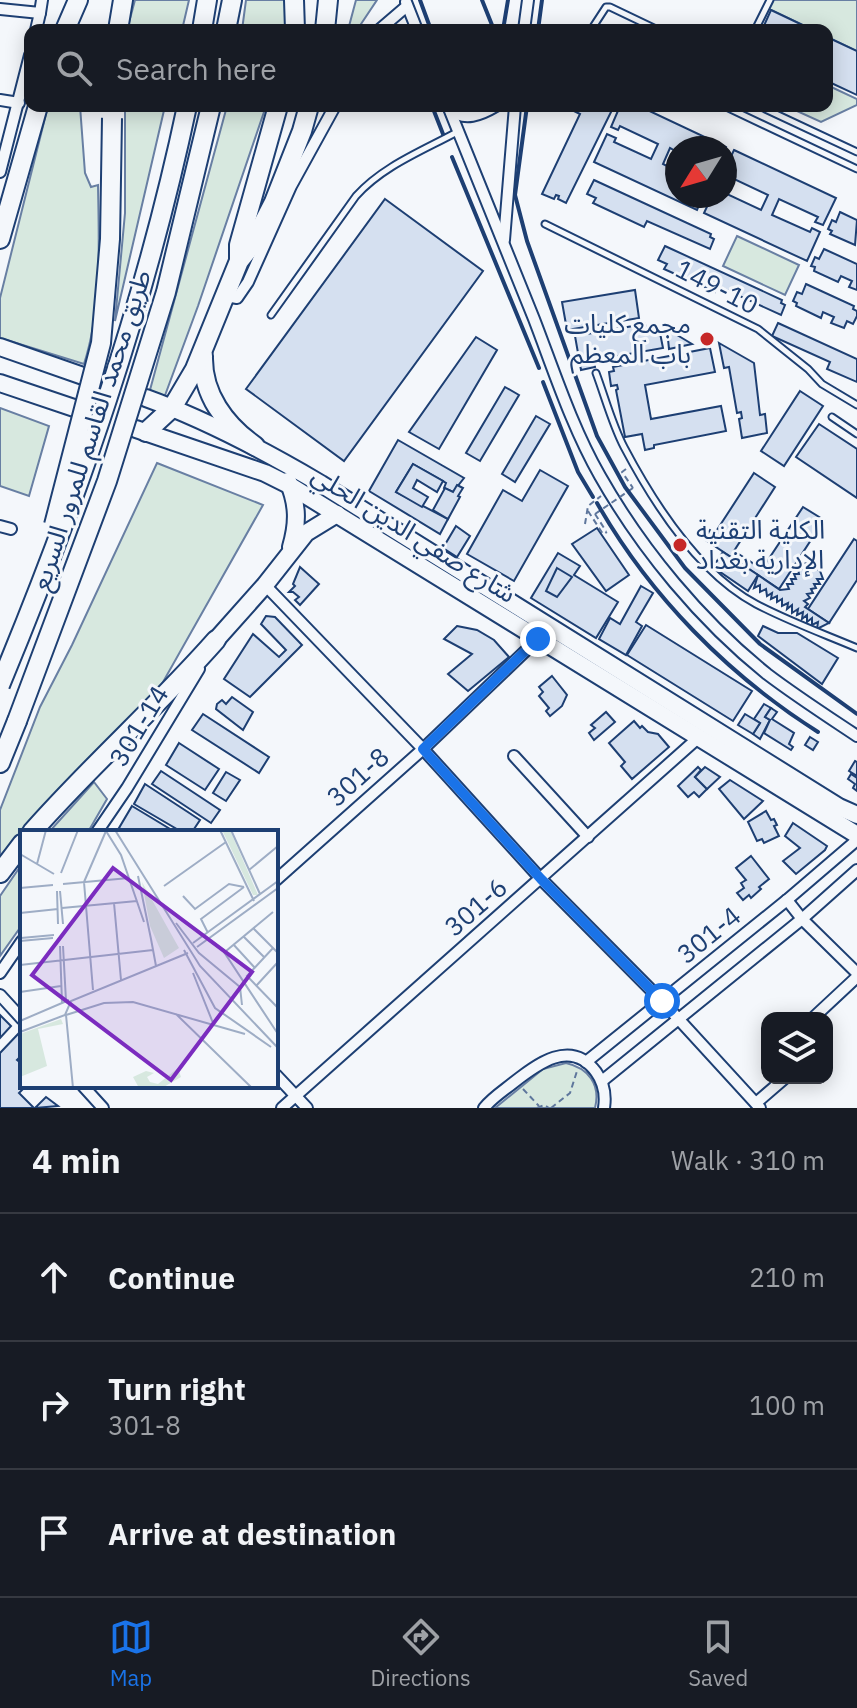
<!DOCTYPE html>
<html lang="en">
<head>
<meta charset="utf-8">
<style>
	:root { --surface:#171b24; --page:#242831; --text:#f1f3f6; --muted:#9ea1a6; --line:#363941; --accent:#1a73e8 }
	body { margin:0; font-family:"IBM Plex Sans","Noto Sans Arabic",sans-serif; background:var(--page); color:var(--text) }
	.controls { position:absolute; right:24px; bottom:24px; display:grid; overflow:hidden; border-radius:16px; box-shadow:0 4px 20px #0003 }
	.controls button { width:72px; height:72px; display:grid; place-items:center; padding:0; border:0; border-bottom:2px solid var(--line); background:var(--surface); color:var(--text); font:40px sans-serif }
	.compass { position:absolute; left:665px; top:136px; width:72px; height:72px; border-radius:50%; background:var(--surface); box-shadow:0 4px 20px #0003; rotate:233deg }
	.stop { position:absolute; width:24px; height:24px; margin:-18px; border:6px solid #1a73e8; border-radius:50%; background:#fff }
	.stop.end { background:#1a73e8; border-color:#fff; box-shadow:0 2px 8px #0008 }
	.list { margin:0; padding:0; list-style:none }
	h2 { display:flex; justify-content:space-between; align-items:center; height:104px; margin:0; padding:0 32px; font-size:34px }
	h2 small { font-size:26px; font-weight:400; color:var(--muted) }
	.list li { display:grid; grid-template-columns:52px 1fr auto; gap:24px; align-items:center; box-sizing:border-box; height:128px; padding:0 32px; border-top:2px solid var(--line) }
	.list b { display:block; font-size:30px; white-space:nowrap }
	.list p { margin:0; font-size:26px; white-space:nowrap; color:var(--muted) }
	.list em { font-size:26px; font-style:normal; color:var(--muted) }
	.icon { flex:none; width:44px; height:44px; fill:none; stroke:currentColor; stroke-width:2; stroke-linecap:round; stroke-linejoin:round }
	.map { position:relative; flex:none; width:857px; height:1108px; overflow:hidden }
	.search { position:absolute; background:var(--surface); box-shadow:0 4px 20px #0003; left:24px; right:24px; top:24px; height:88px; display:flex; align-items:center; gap:20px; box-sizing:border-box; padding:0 28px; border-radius:16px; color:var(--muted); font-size:30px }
	.sheet { height:488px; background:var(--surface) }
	nav { display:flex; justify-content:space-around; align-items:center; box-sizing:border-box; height:112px; border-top:2px solid var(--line); background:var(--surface); font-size:22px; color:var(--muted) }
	nav a { display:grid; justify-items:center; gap:4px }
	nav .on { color:var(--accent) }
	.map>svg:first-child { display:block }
	.green { fill:#d7e8df; stroke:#687fa3; stroke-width:2 }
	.building { fill:#d5e0f0; stroke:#1d3f73; stroke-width:2 }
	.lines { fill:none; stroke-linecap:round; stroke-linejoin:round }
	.lane-casing { stroke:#1d3f73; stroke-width:9 }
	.street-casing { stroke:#1d3f73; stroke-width:14 }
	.primary-casing { stroke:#1d3f73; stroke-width:20 }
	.highway-casing { stroke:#1d3f73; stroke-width:22 }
	.path { stroke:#5e769c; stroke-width:2; stroke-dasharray:6 4; stroke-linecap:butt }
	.lane { stroke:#f4f7fb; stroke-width:5 }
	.street { stroke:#f4f7fb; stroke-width:10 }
	.primary { stroke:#f4f7fb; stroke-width:16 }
	.highway { stroke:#f4f7fb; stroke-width:18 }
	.highway-bridge-casing { stroke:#1d3f73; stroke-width:22; stroke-linecap:butt }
	.path-bridge { stroke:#5e769c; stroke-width:2; stroke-dasharray:6 4; stroke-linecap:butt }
	.highway-bridge { stroke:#f4f7fb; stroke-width:18 }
	.wall { stroke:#1d3f73; stroke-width:4 }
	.route { stroke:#1a73e8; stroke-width:10 }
	.poi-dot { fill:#c62828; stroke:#f4f7fb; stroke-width:3 }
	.labels { text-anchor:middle; stroke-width:6; stroke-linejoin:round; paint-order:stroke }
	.street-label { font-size:26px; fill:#1d3f73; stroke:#f4f7fb }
	.poi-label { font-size:26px; fill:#1d3f73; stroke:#f4f7fb; text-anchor:end }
	.inset-road { fill:none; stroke:#9eadc5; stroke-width:2 }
	.view { fill:#7b2cbf; fill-opacity:0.15; stroke:#7b2cbf; stroke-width:4 }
	.inset-edge { fill:none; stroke:#1d3f73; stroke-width:4 }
</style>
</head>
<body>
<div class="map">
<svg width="857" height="1108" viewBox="0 0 857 1108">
	<rect width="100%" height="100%" fill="#f4f7fb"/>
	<g class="green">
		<polygon points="135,0 189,0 182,30 127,30"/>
		<polygon points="246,0 285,0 288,22 286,30 242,30"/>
		<polygon points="356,0 377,0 357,30 348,30"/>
		<polygon points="772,0 857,0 857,51 827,37 827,30 813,30 771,10 768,8"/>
		<polygon points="827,85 857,99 857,105 821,122 786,106 827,106"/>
		<path d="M48,106h32l5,67 6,14 7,-2c1,59 4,123 -14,179l-84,-26v-40z"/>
		<polygon points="125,106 165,106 115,321 125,213"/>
		<polygon points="227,106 266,106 198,306 164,398 150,390"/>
		<polygon points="737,236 799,265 785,295 723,266"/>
		<polygon points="0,408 49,426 29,496 0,486"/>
		<polygon points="157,463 263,505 154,698 68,780 0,856 0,810 40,707 72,645"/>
		<polygon points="94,782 107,799 88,832 49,832"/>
		<polygon points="22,864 22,925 0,956 0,896"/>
		<path d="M566,1063c22,5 35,21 29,45h-100l48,-39z"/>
	</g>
	<g class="building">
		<polygon points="771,10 813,30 762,30"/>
		<polygon points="827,37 857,51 857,95 827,81"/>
		<polygon points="564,106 614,106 566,203 558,199 559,196 556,195 554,199 542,194 580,114"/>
		<polygon points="620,106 639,106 726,147 725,150 677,148 677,152 670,148 663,164 677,171 677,196 703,196 697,210 594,162 607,134 616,138 614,142 651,159 658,144 620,126 618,130 611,127"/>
		<polygon points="734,150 836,198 823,225 815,222 818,217 779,199 772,215 810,232 812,228 820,232 807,261 704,213 712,196 725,196 725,193 761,210 768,195 730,177 728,181 725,180 725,169"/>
		<polygon points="594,180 711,234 710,237 714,239 710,249 647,221 644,227 593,203 596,198 587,194"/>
		<polygon points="385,199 483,271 344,461 246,389"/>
		<polygon points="840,212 857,220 855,245 830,234 832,231 828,229 832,220 836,222"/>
		<polygon points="665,246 782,300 781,303 785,305 781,315 718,286 715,292 664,269 667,264 658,260"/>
		<polygon points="824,249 857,264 857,290 849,287 852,281 841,276 838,282 814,271 815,267 811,266 815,257 819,259"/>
		<polygon points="806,284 854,306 853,309 857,311 857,316 853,324 847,321 844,328 831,323 834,317 823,312 821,318 796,306 797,303 793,301 797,292 802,294"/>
		<polygon points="635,290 639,318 567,330 562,302"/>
		<polygon points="778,323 857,359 857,382 827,369 830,362 772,336"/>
		<polygon points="645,324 646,330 656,328 657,334 660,333 663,348 594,360 595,367 581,370 575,336"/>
		<polygon points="667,329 692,344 669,349"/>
		<polygon points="476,337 497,350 439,449 409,432"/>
		<polygon points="719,343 754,363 760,415 765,414 767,433 742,438 739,419 742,418 741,412 737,413 729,367 724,368"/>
		<polygon points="710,348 715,372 645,385 651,419 721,406 726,431 654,445 654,448 645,450 642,434 625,437 616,390 618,389 617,385 611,386 609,372 614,371 613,367"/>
		<polygon points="505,387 519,395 480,461 466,453"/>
		<polygon points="800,391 823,406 784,466 761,451"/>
		<polygon points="536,416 550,424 515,482 502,474"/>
		<polygon points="819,424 857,449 857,498 796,457"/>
		<polygon points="398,440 464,478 453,492 444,488 446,483 413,464 396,492 448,519 440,534 369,491"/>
		<polygon points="413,464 443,481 437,492 417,480 413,488 428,497 422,507 396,492"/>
		<polygon points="540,470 568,486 514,581 467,554 503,490 522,501"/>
		<polygon points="754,473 775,487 734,551 762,569 803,507 824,520 779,589 704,539 710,530 715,533"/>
		<polygon points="457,485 463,488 458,496 460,497 448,519 433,510 445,488 453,492"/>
		<polygon points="456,526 470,536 457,557 443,548"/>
		<polygon points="597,528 629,575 606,591 572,544"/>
		<polygon points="854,539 857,541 857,580 829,623 808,609"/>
		<polygon points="723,552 758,575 748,591 713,567"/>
		<polygon points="558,553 580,566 574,575 618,602 596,638 531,598"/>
		<polygon points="809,563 820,571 823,579 817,579 820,584 814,584 816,588 811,589 813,593 807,594 810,598 804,601 808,604 805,607 829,623 817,629 818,622 812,625 812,618 807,622 807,615 802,619 803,612 797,615 798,609 792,613 792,605 787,609 788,603 782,606 782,599 777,602 777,596 771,599 772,593 767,596 766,589 760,592 760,585 754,588 758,575 780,590 789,589 787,584 793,584 791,579 796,579 794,574 799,574 798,569 803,569 801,564"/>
		<polygon points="300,567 319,584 300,605 295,600 299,597 293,592 289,592 295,586 293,584"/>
		<polygon points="557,568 572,577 557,597 546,591"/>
		<polygon points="641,586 653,593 636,622 642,626 626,655 599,639 610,618 620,624"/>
		<polygon points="266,616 275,617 302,645 250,697 224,679 253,634 279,657 286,650 261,624"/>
		<polygon points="646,625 752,691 733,721 627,655"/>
		<polygon points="457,626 477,630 494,640 509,657 468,691 448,674 472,654 444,639"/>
		<polygon points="763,626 778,633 797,633 838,658 822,684 758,636"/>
		<polygon points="552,676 567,695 562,706 550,716 546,711 549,708 539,696 543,692 539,687"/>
		<polygon points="232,697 253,712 243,730 216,709 217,704 222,700 226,704"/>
		<polygon points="764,704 771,708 765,717 770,720 760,739 753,734 760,723 754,719"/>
		<polygon points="771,708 777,712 772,719 794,733 789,744 793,747 791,750 764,733 770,720 765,717"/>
		<polygon points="606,712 615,722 594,740 589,733 595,728 591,725"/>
		<polygon points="203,714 269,757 259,773 192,730"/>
		<polygon points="745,714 760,723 753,734 738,725"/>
		<polygon points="634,721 640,728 642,726 648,732 658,734 669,747 632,779 621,766 625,762 609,743"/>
		<polygon points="810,737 818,742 813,750 805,745"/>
		<polygon points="179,743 219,769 205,790 166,765"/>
		<polygon points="855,761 857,762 857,776 849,771"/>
		<polygon points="698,767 701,770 695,777 707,789 699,797 694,792 688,797 678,786"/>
		<polygon points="705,767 720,777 707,789 695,777"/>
		<polygon points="161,771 220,810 211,823 152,784"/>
		<polygon points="226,772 240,780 226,801 213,793"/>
		<polygon points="851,774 857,778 857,791 853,788 855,784 848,779"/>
		<polygon points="730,780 763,801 744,819 719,789"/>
		<polygon points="145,784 200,820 192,832 182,832 134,804"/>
		<polygon points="132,806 175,832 126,832 119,828"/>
		<polygon points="766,811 771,820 774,819 777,825 774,826 779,836 764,843 762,839 757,841 748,822"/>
		<polygon points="793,823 827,846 825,850 796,874 783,861 800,848 785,836"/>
		<polygon points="751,856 769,879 759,887 761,889 751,898 749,895 743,900 737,893 744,888 741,883 746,880 736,868"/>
		<polygon points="0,1015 11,1026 0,1038"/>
		<polygon points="19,1033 22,1036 22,1055 17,1060 22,1064 22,1086 26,1086 19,1093 34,1108 0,1108 0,1053"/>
		<polygon points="46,1097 58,1106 35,1108"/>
	</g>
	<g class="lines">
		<defs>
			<g id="lane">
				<polyline points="591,30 606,7 610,7 656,29"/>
				<polyline points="755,30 770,0"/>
				<polyline points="724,106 857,169"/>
				<polyline points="759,106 857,152"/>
				<polyline points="545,224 758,329 808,369 822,384 857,405"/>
				<path d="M271,315l85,-119c27,-30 66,-45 101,-64"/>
				<path d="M596,373c9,24 16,51 28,74 30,57 74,126 132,157 32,17 68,30 101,44"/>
				<polyline points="832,417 857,434"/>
			</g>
			<g id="street">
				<polyline points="406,2 417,30"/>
				<polyline points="0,9 40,13 42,0"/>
				<polyline points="36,30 40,13"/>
				<polyline points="379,30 407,6"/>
				<polyline points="524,30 528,0"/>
				<polyline points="0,100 19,103"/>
				<path d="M448,106c29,71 58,142 86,213 20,52 38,108 66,157 42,74 101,145 167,198 29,22 60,42 90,62"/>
				<path d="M450,109c14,13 31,6 46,-3"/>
				<polyline points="0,172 30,55"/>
				<polyline points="504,240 515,106"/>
				<polyline points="226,296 237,298 248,282 291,186 335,106"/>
				<polyline points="0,526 11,529"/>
				<polyline points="265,585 423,749 541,879 662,1001 760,1108"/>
				<polyline points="514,756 588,837"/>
				<polyline points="97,832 127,788 199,669"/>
				<polyline points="276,880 423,749 538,639"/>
				<polyline points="787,900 802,919 857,973"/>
				<polyline points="0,973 22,941"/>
				<polyline points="0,995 22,1019"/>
				<polyline points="813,1018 857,977"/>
				<polyline points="586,1062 787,900 857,840"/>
				<polyline points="276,1075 307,1108"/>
				<polyline points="602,1081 802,919 857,870"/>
				<polyline points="83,1086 103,1108"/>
				<polyline points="756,1103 785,1078"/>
				<polyline points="282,1108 698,738"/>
				<path d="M484,1108c8,-10 19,-17 29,-25 24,-19 58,-45 83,-11 8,11 10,23 8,36"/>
			</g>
			<g id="primary">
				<polyline points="0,347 83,376"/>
				<polyline points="0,383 77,409"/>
				<path d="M146,398c61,22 119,53 175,86l518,323 18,8"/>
				<polyline points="136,429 265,473 289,485 857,835"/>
				<path d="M288,481c10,24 10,42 3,66"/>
				<polyline points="216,640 265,585 306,533 337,514"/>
			</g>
			<g id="highway">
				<polyline points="294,0 295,30"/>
				<polyline points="65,30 78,0"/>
				<polyline points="118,30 123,0"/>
				<polyline points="202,30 207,0"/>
				<polyline points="226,30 232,0"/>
				<polyline points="325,30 328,0"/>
				<polyline points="0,239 38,106"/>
				<polyline points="239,261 239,245 278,106"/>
				<path d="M203,356c-1,38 22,69 52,90"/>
				<polyline points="146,432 172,408 195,369 239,261 252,245 274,202 302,131 309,106"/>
				<polyline points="0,763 17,721"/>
				<path d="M32,832c59,-67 125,-125 184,-192"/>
				<polyline points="0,873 22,844"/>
			</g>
		</defs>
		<use href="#lane" class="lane-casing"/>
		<use href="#street" class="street-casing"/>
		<use href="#primary" class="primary-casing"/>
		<use href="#highway" class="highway-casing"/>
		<g class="path">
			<polyline points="626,469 622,472 633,488"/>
			<polyline points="588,511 603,534 607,532"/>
			<polyline points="595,514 606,531"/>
			<polyline points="585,524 588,506 601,496"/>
			<polyline points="523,1089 539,1106"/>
			<polyline points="537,1108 544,1105 549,1108"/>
			<polyline points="551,1108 570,1093 577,1071"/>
		</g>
		<use href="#lane" class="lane"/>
		<use href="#street" class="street"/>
		<use href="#primary" class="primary"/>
		<use href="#highway" class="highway"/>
		<defs>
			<g id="highway-bridge">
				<polyline points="54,525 101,343 110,239 112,118"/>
				<path d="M0,685c78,-188 145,-380 187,-579"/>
				<polyline points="17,721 107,481 166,292 211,106"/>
			</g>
		</defs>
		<use href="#highway-bridge" class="highway-bridge-casing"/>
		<polyline class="path-bridge" points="595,514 633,488"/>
		<use href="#highway-bridge" class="highway-bridge"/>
		<g class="wall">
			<polyline points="420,0 431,30"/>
			<polyline points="482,0 494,30"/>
			<polyline points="503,30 508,0"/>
			<polyline points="538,30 542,0"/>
			<polyline points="432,106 443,134"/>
			<polyline points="527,106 515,195 527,241 597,436 625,487 685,568 760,644 857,714"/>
			<polyline points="452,157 539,368"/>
			<polyline points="543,382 578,472 593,497"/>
			<path d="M597,503c53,93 131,172 221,229"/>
		</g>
	</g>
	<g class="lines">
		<polyline class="route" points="538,639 423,749 541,879 662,1001"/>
	</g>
	<g class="poi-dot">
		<circle cx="707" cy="339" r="8"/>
		<circle cx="680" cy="545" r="8"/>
	</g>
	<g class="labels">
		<g class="street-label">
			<text transform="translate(717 287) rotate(27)" y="9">149-10</text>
			<text transform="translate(91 430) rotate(-72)" y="9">طريق محمد القاسم للمرور السريع</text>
			<text transform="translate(414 534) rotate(32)" y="9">شارع صفي الدين الحلي</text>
			<text transform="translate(139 726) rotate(-59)" y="9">301-14</text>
			<text transform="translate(358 777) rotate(-42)" y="9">301-8</text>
			<text transform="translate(476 907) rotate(-41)" y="9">301-6</text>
			<text transform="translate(709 935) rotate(-39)" y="9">301-4</text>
		</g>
		<g class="poi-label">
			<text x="691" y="333">مجمع كليات<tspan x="691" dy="30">باب المعظم</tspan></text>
			<text x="696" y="539" text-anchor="start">الكلية التقنية<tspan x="696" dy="30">الإدارية بغداد</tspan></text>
		</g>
	</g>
	<g transform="translate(20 830)">
		<rect width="258" height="258" fill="#f4f7fb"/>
		<path d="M202,0h8l28,65h-5zM122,52l37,66 -15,10 -14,-32zM41,189l2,5 -25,5 9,37 -27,11v-43zM158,238l3,9 -19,11h-23l-6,-11 13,-6 8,2 -7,4 3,5 8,2z" fill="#d7e8df"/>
		<path class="inset-road" d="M95,0l85,136 78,82M200,0l34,71M211,0l29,64M86,1l15,24 23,67M0,24l34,20M17,34l9,-34M229,40l29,-24M41,43l17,-43M118,46l13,63M43,54l66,-6M144,56l62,-44M0,58l33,-3M37,61l1,33M40,61l3,33M163,66l12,13 34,-25 15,3M94,73l7,77M42,78l75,-7M0,83l38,-4M156,93l23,30 41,34 2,18M233,98l25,25M188,103l-7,-14 43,-32M184,106l18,13 56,85M223,106l21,21M1,108l33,-3M131,109l5,27M0,111l33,-3M173,113l85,-62M213,114l22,24M40,116l2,57M43,116l3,55M177,117l81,-59M253,118l-26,28 31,32M164,120l31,58 56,39M206,121l47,-39M0,135l133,-15M173,143l20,50M236,156l22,-24M73,160l-9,-108 22,-51M0,162l41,-6M156,184l76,74M46,185l38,-12 29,-1 112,32M46,185l7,73M0,191l49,-21M0,202l45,-17 6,-14 117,-48"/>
		<path class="view" d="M93,38l139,104 -81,108 -139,-105z"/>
		<rect width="258" height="258" class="inset-edge"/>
	</g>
</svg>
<div class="controls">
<button><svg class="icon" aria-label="layers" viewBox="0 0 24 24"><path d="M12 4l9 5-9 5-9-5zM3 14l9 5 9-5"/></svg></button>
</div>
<svg class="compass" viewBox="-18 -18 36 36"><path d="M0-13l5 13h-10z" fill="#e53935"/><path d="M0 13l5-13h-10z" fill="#9ea1a6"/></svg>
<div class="stop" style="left:662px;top:1001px"></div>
<div class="stop end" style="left:538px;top:639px"></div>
<div class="search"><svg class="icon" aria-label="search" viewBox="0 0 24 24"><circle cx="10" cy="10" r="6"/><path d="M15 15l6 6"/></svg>Search here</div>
</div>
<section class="sheet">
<h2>4 min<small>Walk · 310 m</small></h2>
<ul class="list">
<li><svg class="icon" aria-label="ahead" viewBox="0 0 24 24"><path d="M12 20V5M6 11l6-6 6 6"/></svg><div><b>Continue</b></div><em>210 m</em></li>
<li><svg class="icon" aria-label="right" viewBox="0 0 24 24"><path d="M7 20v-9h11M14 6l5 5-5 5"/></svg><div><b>Turn right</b><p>301-8</p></div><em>100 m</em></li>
<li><svg class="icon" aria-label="arrive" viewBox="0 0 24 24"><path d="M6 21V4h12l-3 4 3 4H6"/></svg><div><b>Arrive at destination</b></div></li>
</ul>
</section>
<nav>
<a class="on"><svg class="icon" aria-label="map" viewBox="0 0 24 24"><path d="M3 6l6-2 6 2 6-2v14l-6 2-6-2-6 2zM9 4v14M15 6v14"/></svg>Map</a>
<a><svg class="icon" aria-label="directions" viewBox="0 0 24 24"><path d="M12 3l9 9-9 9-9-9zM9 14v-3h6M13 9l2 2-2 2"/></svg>Directions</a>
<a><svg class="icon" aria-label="saved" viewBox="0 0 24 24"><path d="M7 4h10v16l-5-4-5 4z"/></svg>Saved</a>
</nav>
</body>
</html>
